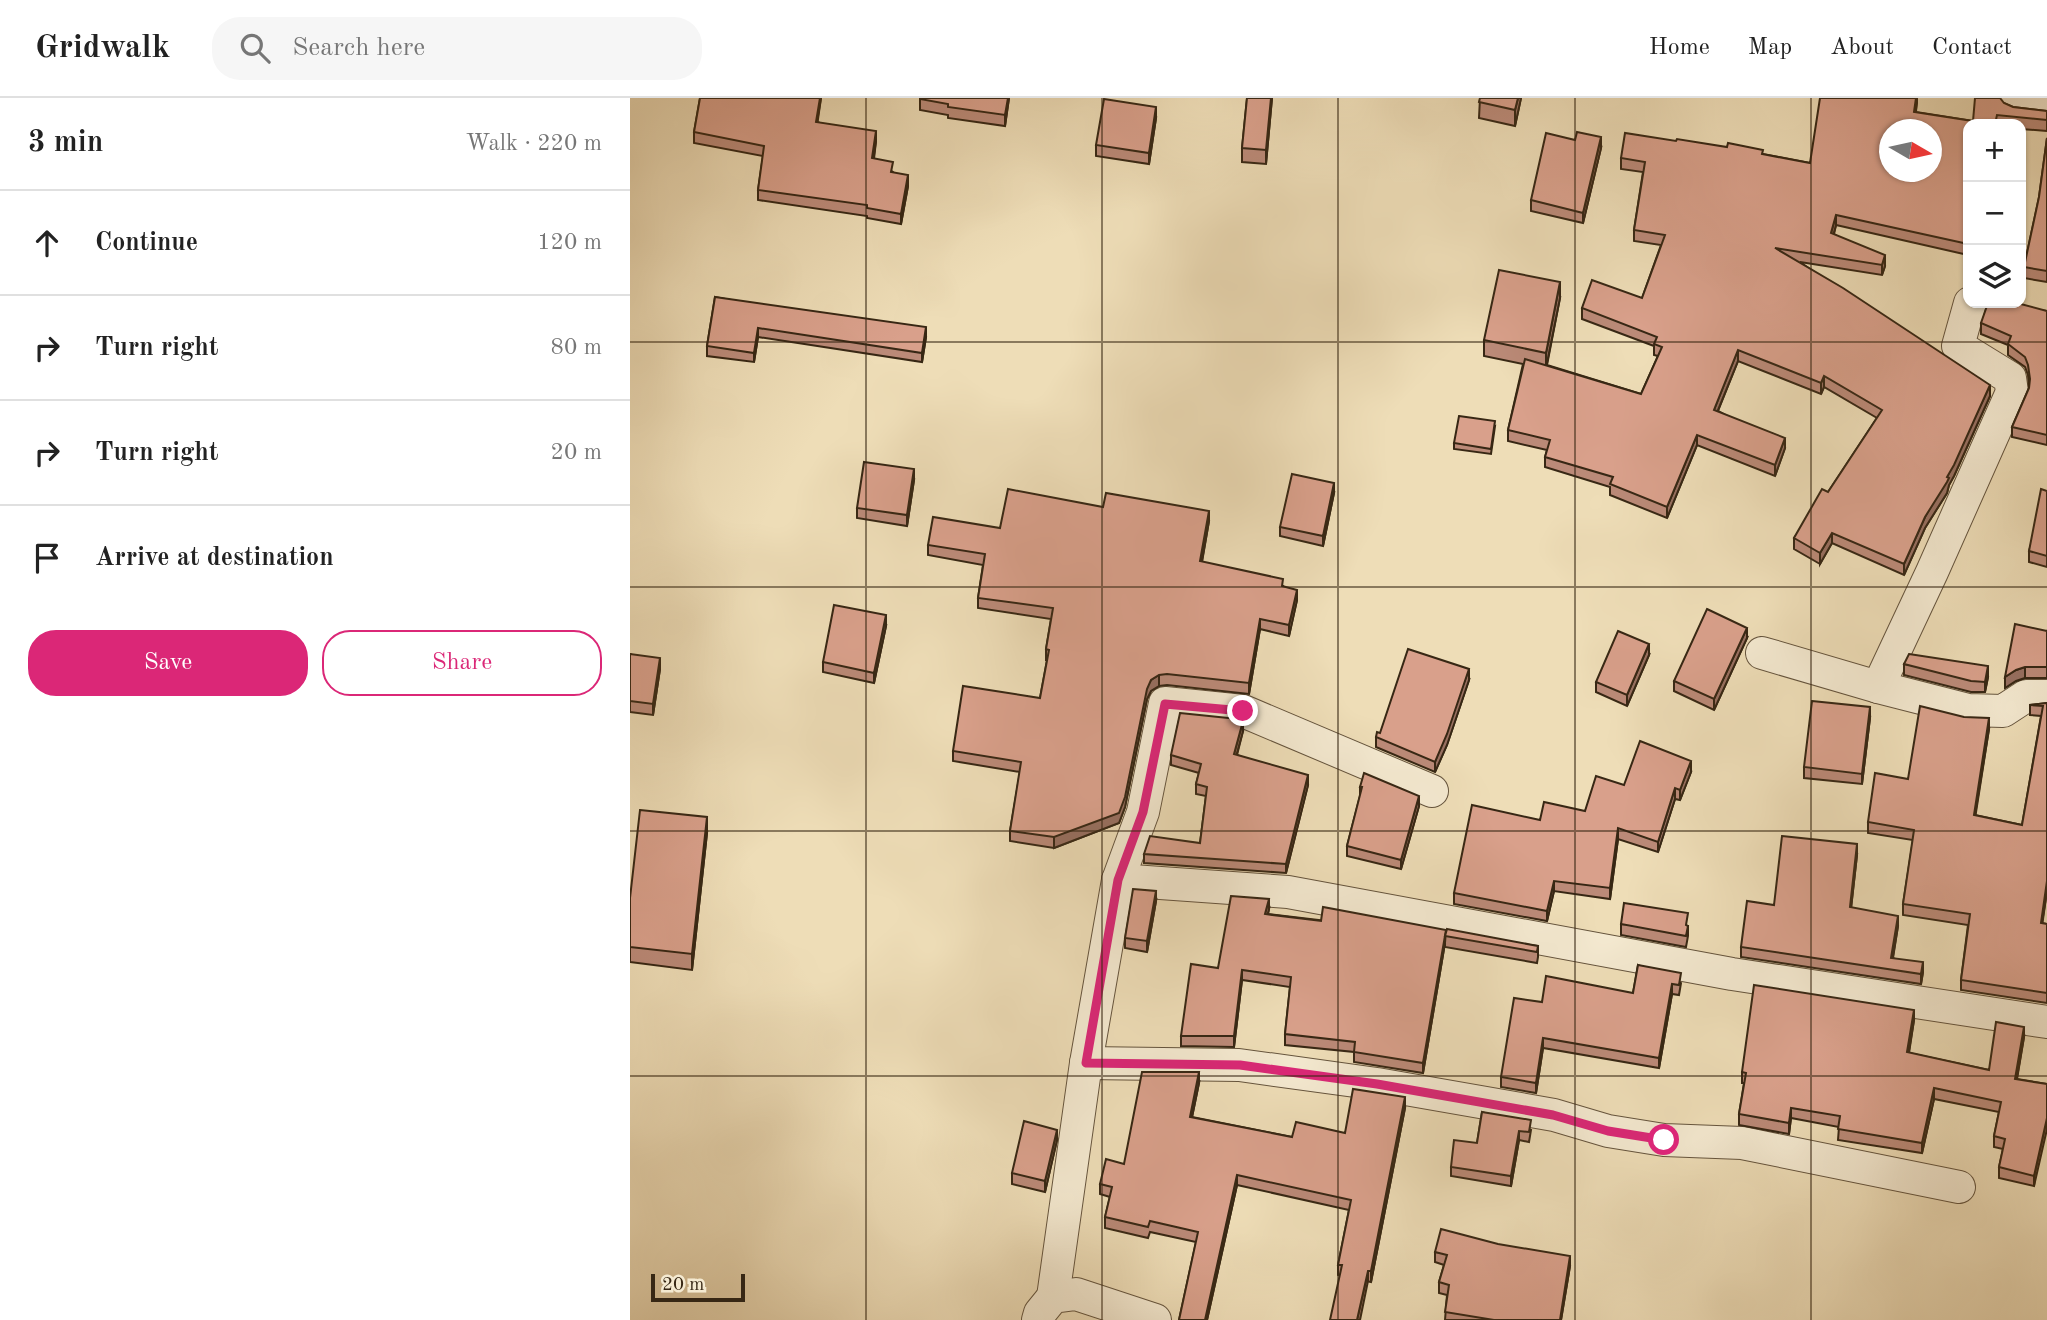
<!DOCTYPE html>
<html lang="en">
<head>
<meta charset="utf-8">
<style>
	:root { --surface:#fff; --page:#f6f6f6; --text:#222; --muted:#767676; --line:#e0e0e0; --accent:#db2777 }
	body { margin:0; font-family:"Old Standard TT",serif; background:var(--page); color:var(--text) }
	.controls { position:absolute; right:21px; top:21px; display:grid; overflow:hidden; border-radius:14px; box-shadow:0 2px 5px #0004 }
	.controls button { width:63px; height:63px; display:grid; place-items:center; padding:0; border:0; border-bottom:2px solid var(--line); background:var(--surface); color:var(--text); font:35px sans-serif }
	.compass { position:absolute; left:1249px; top:21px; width:63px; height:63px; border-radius:50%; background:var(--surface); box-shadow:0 2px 5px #0004; rotate:99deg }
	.scale { position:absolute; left:21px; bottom:18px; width:94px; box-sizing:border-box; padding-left:7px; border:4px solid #372714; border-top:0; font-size:19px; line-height:24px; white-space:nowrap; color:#372714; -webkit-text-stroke:5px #f4e9d0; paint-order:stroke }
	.stop { position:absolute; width:21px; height:21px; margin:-16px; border:5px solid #db2777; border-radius:50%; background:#fff }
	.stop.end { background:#db2777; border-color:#fff; box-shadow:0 2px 7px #0008 }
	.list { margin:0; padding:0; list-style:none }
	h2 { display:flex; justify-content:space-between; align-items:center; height:91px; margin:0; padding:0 28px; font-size:30px }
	h2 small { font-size:23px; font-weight:400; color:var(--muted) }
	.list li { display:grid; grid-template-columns:46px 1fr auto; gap:21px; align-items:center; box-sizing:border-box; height:105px; padding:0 28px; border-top:2px solid var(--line) }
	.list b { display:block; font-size:26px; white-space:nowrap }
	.list em { font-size:23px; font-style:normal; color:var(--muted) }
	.actions { display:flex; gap:14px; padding:21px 28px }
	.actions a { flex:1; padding:16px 0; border:2px solid var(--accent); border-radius:28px; text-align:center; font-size:24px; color:var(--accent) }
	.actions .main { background:var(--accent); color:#fff }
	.icon { flex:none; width:38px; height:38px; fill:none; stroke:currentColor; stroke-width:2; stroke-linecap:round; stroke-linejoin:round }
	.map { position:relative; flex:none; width:1417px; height:1222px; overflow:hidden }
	header { display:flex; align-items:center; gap:42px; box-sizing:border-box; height:98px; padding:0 35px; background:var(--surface); border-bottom:2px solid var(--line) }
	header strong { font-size:33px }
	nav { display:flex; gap:38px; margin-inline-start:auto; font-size:24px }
	.search { width:490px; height:63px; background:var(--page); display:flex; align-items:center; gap:18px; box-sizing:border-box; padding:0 24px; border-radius:28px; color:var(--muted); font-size:26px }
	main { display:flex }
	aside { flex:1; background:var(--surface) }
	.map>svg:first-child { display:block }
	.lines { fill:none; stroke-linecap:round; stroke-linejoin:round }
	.minor-casing { stroke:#65543d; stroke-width:34 }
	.minor { stroke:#f4e9d0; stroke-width:32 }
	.wall { fill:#bb8a78; stroke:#372714; stroke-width:2 }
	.shaded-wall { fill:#987061; stroke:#372714; stroke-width:2 }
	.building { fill:#d9a08b; stroke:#372714; stroke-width:2; fill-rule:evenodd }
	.route { stroke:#db2777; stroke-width:9 }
	.grid { fill:none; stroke:#372714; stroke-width:2; stroke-opacity:0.55 }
</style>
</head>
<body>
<header>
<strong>Gridwalk</strong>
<div class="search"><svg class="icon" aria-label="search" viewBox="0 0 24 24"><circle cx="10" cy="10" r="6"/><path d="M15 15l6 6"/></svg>Search here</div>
<nav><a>Home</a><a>Map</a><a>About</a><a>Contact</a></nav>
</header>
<main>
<aside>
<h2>3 min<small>Walk · 220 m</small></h2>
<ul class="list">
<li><svg class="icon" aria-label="ahead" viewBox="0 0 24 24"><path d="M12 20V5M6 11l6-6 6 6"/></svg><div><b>Continue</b></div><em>120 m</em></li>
<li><svg class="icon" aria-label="right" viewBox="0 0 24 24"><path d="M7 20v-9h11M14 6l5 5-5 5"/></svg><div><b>Turn right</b></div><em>80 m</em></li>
<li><svg class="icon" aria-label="right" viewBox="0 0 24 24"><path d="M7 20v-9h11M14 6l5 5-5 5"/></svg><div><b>Turn right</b></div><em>20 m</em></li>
<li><svg class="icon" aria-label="arrive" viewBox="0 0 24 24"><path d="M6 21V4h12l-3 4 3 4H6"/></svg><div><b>Arrive at destination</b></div></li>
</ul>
<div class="actions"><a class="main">Save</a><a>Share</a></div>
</aside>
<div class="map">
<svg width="1417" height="1222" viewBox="0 0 1417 1222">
	<rect width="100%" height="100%" fill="#eeddb7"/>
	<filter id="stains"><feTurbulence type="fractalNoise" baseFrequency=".00286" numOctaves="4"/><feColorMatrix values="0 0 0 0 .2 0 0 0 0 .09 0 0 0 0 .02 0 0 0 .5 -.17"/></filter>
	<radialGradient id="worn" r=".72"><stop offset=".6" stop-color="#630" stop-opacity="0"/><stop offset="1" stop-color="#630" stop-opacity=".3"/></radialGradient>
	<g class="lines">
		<defs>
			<g id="minor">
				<polyline points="1386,2 1417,6"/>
				<polyline points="1132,555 1248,589 1338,612 1373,613 1396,598 1417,598"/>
				<polyline points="1248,589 1302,474 1382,294 1380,280 1328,248 1340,205"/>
				<polyline points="488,782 658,794 1102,876 1417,924"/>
				<polyline points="456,965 609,967 747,986 924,1017 978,1033 1034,1042 1112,1045 1329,1089"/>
				<polyline points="423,1199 456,965 488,782 513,714 535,605 613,613 802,693"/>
				<polyline points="408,1222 410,1215 423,1199 446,1196 525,1222"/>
			</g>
		</defs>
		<use href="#minor" class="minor-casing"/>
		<use href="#minor" class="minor"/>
	</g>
	<g class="wall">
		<polygon points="70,0 191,0 187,24 246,43 244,61 263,74 278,88 271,126 237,120 237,118 128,102 128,92 133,58 64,45 64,34"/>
		<polygon points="290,0 379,0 375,28 318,20 318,17 290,12"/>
		<polygon points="617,0 642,0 636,66 612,64 612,50"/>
		<polygon points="850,0 891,0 885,28 849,20"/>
		<polygon points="1287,0 1286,14 1343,23 1374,5 1383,9 1417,13 1417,33 1391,31 1391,26 1338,26 1338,157 1206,127 1204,136 1255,168 1252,177 1170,164 1360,298 1324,378 1319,387 1317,395 1295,430 1274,477 1202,445 1190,466 1164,451 1164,440 1198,394 1247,320 1194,289 1191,296 1108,263 1088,313 1155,350 1145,378 1067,347 1037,420 980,397 980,389 915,369 915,359 917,352 878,343 878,332 893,266 854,258 854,242 930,200 917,267 1011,296 1028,258 1024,257 1024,248 952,221 952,210 1012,200 1031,147 1004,143 1004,132 1013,74 991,71 991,60 1133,56 1180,65"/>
		<polygon points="526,20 519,66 466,58 466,47"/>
		<polygon points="1417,40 1417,184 1394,180 1394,169 1409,99"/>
		<polygon points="971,50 953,125 901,113 901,102"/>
		<polygon points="85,199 296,239 292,264 128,239 124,264 77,258 77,248"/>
		<polygon points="1379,208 1417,213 1417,347 1382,339 1382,329 1399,290 1398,277 1395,269 1378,257 1378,247 1351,236 1351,225"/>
		<polygon points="865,328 861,356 824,351 824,345"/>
		<polygon points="284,382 277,428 227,420 227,410"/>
		<polygon points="1417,393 1417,469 1399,464 1399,453"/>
		<polygon points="704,395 693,448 650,438 650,429"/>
		<polygon points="473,409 579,423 572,464 653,488 667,502 659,538 630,531 619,596 537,587 529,588 521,593 517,601 495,709 489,725 424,750 380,743 380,733 390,674 323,663 323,653 410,600 417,562 416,562 416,551 421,521 348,510 348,500 353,467 298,457 298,447"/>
		<polygon points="256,528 244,585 193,574 193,564"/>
		<polygon points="1417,533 1417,580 1395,580 1386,583 1375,590"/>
		<polygon points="1117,540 1084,612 1044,593 1044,583"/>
		<polygon points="0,556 30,571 23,617 0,614"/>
		<polygon points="1019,557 997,608 966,594 966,584"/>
		<polygon points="1274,566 1358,579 1355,594 1341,594 1274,577"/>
		<polygon points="839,582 817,647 805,674 746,649 746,639 750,635"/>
		<polygon points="1417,605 1417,793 1412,825 1417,826 1417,905 1331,892 1331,882 1338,827 1273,817 1273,806 1283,742 1238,735 1238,724 1278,681 1359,631 1345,717 1392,727 1411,618 1400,617 1400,607"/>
		<polygon points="1240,620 1232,686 1174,680 1174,669"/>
		<polygon points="613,633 607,657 678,687 656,775 514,765 514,756 570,745 576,698 566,696 566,686 569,675 541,667 541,657"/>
		<polygon points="1061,674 1050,702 1045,701 1028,754 988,741 980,801 924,793 917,823 824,806 824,795 910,722 955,713 994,687"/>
		<polygon points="730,689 789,708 771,771 717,758 717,748 730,698"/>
		<polygon points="77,735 62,872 0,864 0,800"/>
		<polygon points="1227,757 1221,810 1268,828 1263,860 1293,874 1291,886 1111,859 1111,849 1144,807"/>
		<polygon points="526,803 517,854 495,850 495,840"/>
		<polygon points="639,811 638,816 908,848 908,859 907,865 815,849 815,845 793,975 724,964 724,954 655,947 655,936 660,889 612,882 604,949 551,948 551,938 588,870"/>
		<polygon points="991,826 1058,828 1058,838 1056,849 991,837"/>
		<polygon points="1008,867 1051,885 1049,897 1042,896 1029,970 913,950 906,995 871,989 871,979 912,904 1003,895"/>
		<polygon points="1284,922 1279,955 1359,972 1394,939 1387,981 1417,986 1404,1088 1369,1080 1369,1069 1373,1051 1364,1049 1364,1038 1369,1014 1304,1001 1292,1055 1208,1042 1209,1029 1161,1020 1159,1036 1109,1027 1109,1016 1114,985 1112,985 1112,974"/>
		<polygon points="569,985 562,1019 662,1039 715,1035 775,1010 741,1184 708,1177 708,1167 719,1112 607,1087 577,1222 549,1222 566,1144 520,1134 518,1140 475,1130 475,1119 480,1099 470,1096 470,1086 494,1066"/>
		<polygon points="852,1014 901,1032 899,1044 889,1042 881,1088 821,1078 821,1069 847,1045"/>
		<polygon points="427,1042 415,1094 382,1086 382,1075"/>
		<polygon points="805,1154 940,1168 931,1222 815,1222 817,1197 809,1195 809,1184 814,1167 805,1164"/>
	</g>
	<g class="shaded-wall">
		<polygon points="190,0 191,0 186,35 186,24"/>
		<polygon points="378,0 379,0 375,28 375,17"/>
		<polygon points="641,0 642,0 636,66 636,52"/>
		<polygon points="888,0 891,0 885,28 885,12"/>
		<polygon points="1286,0 1287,0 1287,5 1284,24 1284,14"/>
		<polygon points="526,9 526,20 519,66 519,55"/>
		<polygon points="246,33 246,43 242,71 242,60"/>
		<polygon points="971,39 971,50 953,125 953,115"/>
		<polygon points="278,77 278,88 271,126 271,116"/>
		<polygon points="1206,117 1206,127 1201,145 1201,135"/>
		<polygon points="1255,157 1255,168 1252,177 1252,167"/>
		<polygon points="930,184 930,200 916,270 916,255"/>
		<polygon points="296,229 296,239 292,264 292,255"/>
		<polygon points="128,230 128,239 124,264 124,255"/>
		<polygon points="1108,252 1108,263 1084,322 1084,312"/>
		<polygon points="1194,278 1194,289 1191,296 1191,285"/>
		<polygon points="1360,287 1360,298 1324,378 1319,387 1317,395 1295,430 1274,477 1274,466 1295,419 1317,379"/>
		<polygon points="1067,337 1067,347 1037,420 1037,409"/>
		<polygon points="1155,340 1155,350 1145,378 1145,367"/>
		<polygon points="284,371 284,382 277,428 277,417"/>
		<polygon points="704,385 704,395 693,448 693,438"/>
		<polygon points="579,413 579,423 570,474 570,463"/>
		<polygon points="1202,435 1202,445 1190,466 1190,455"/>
		<polygon points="667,492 667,502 659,538 659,527"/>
		<polygon points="256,517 256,528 244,585 244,575"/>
		<polygon points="630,521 630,531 619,596 619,585"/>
		<polygon points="1117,530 1117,540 1084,612 1084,601"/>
		<polygon points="1019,546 1019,557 997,608 997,597"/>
		<polygon points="30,560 30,571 23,617 23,606"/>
		<polygon points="1358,568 1358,579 1355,594 1355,584"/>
		<polygon points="1395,569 1395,580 1386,583 1375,590 1375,579 1386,572"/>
		<polygon points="839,571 839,582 817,647 805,674 805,664"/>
		<polygon points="529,577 529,588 521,593 517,601 495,709 489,725 424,750 424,739 521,582"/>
		<polygon points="1240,609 1240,620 1232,686 1232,676"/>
		<polygon points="1359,620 1359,631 1344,727 1344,717"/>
		<polygon points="613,623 613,633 604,666 604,656"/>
		<polygon points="1061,663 1061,674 1050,702 1050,692"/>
		<polygon points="678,677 678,687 656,775 656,766"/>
		<polygon points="1045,690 1045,701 1028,754 1028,744"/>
		<polygon points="789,698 789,708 771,771 771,762"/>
		<polygon points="77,719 77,735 62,872 62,856"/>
		<polygon points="988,730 988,741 980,801 980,790"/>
		<polygon points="1227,746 1227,757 1220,820 1220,809"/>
		<polygon points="924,783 924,793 917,823 917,813"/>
		<polygon points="1417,783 1417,793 1411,835 1411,825"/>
		<polygon points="526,793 526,803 517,854 517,843"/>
		<polygon points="639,801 639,811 635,826 635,816"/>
		<polygon points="1268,818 1268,828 1261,870 1261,860"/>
		<polygon points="816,832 815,845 793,975 793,965"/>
		<polygon points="1293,864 1293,874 1291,886 1291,876"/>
		<polygon points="612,872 612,882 604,949 604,938"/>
		<polygon points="1042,886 1042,896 1029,970 1029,960"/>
		<polygon points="1284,912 1284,922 1277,965 1277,954"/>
		<polygon points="1394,929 1394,939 1385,991 1385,981"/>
		<polygon points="913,940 913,950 906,995 906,985"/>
		<polygon points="569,974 569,985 560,1029 560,1019"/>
		<polygon points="1304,990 1304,1001 1292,1055 1292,1045"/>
		<polygon points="775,999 775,1010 741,1184 741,1173"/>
		<polygon points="1161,1010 1161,1020 1159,1036 1159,1025"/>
		<polygon points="1417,1020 1417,1031 1404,1088 1404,1078"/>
		<polygon points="427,1032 427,1042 415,1094 415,1083"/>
		<polygon points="889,1033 889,1042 881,1088 881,1078"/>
		<polygon points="607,1077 607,1087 577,1222 575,1222"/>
		<polygon points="940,1158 940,1168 931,1222 930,1222"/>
		<polygon points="738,1173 738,1183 730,1222 727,1222"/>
	</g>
	<g class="building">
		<polygon points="70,0 190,0 186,24 246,33 242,60 263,64 261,74 278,77 271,116 237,110 237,107 128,92 134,48 64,34"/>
		<polygon points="290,0 378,0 375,17 318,9 318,6 290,1"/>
		<polygon points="617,0 641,0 636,52 612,50"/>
		<polygon points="850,0 888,0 885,12 849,4"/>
		<path d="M1190,0h96l-2,14 59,9 2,-23h25l4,5 9,4 34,4v9l-50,-5 -2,9h-27v120l-132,-29 -5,18 54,22 -3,10 -107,-17 68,40 147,97 -36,80 -7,12 2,1 -2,4 -22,35 -21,47 -72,-31 -12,20 -26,-15 28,-49 6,3 54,-82 -58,-34 -3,7 -83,-33 -24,60 71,28 -10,27 -78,-30 -30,72 -57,-23 3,-7 -68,-20 5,-17 -42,-10 17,-71 116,35 21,-47 -8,-3 3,-7 -75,-29 10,-28 50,18 23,-63 -31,-5 11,-68 -24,-4 4,-25 51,8 1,-2 50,8 1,-4 35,7 -1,4 48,9zM1259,32h42v42h-42z"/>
		<polygon points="474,1 526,9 519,55 466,47"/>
		<polygon points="947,34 971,39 953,115 901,102 916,35 945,42"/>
		<polygon points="1417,40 1417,173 1394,169 1409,99"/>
		<polygon points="869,172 930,184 916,255 854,242"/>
		<polygon points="85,199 296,229 292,255 128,230 124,255 77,248"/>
		<polygon points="1358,205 1370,205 1379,208 1380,205 1387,205 1417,213 1417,337 1382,329 1399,290 1400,281 1398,267 1395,259 1378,246 1381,238 1351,225"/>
		<polygon points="829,318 865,323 861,351 824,345"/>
		<polygon points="234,364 284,371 277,417 227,410"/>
		<polygon points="662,376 704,385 693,438 650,429"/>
		<polygon points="378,391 473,409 476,395 579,413 570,463 653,481 652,488 667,492 659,527 630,521 619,585 537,576 529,577 521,582 517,591 495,699 489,715 424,739 380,733 391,664 323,653 333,588 410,600 419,552 416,551 423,510 348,500 355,456 298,447 303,419 370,430"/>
		<polygon points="1411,391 1417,393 1417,458 1399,453"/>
		<polygon points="204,507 256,517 244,575 193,564"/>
		<polygon points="1077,511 1117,530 1084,601 1044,583"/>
		<polygon points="1385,526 1417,533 1417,569 1395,569 1386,572 1375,579"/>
		<polygon points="988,533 1019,546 997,597 966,584"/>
		<polygon points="778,551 839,571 817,636 805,664 746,639 747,634 750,635"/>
		<polygon points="0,556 30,560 23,606 0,603"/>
		<polygon points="1279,556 1358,568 1355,584 1341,583 1274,566"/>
		<polygon points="1182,603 1240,609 1232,676 1174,669"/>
		<polygon points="1417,605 1417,783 1411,825 1417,826 1417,895 1331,882 1340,816 1273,806 1284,732 1238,724 1245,675 1278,681 1290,608 1334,619 1359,620 1344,717 1392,727 1413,608 1400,607"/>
		<polygon points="550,615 608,621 613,623 604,656 678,677 656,766 514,756 520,738 570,745 577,689 566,686 571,666 541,657"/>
		<polygon points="1010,643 1061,663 1050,692 1045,690 1028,744 988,730 980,790 924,783 917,813 824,795 842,707 910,722 914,704 955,713 966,678 994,687"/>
		<polygon points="734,675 789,698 771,762 717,748 732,689 730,689"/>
		<polygon points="10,712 77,719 62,856 0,849 0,800"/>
		<polygon points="1152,738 1227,746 1220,809 1268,818 1261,860 1293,864 1291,876 1111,849 1117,803 1144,807"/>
		<polygon points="503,791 526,793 517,843 495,840"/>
		<polygon points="601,798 639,801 635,816 691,823 693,809 816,832 793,965 724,954 725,944 655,936 661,879 612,872 604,938 551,938 561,866 588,870"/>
		<polygon points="994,805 1058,815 1056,827 1058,828 1056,838 991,826"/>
		<polygon points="817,831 908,848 907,854 815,838"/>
		<polygon points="1008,867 1051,875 1049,887 1042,886 1029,960 913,940 906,985 871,979 884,900 912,904 916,878 1003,895"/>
		<polygon points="1124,887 1284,912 1277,954 1359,972 1366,924 1394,929 1385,981 1417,986 1417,1020 1404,1078 1369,1069 1375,1041 1364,1038 1371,1004 1304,990 1292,1045 1208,1031 1210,1018 1161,1010 1159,1025 1109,1016 1116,975 1112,974"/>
		<polygon points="512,974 569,974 560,1019 662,1039 666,1024 715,1035 723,991 775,999 741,1173 738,1173 727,1222 700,1222 712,1167 708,1167 721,1102 607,1077 575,1222 549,1222 568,1134 520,1123 518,1129 475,1119 482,1089 470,1086 476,1061 494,1066"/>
		<polygon points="852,1014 901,1022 899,1034 889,1033 881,1078 821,1069 824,1042 847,1045"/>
		<polygon points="394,1023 427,1032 415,1083 382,1075"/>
		<polygon points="811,1131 868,1146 940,1158 930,1222 864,1222 815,1214 819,1187 809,1184 817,1157 805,1154"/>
	</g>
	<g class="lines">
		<polyline class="route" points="613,613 535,606 513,714 488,782 456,965 610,967 747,986 923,1017 978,1033 1034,1042"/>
	</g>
	<path class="grid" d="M236,0v1222M472,0v1222M708,0v1222M945,0v1222M1181,0v1222M0,244h1417M0,489h1417M0,733h1417M0,978h1417"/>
	<rect width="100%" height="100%" filter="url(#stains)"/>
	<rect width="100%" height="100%" fill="url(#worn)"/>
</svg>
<div class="controls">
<button>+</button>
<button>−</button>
<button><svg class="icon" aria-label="layers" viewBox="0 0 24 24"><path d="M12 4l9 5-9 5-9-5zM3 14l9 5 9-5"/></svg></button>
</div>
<svg class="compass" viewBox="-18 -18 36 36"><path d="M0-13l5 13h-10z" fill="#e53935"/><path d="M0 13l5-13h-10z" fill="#767676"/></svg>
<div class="scale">20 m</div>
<div class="stop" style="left:1034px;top:1042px"></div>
<div class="stop end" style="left:613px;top:613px"></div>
</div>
</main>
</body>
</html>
